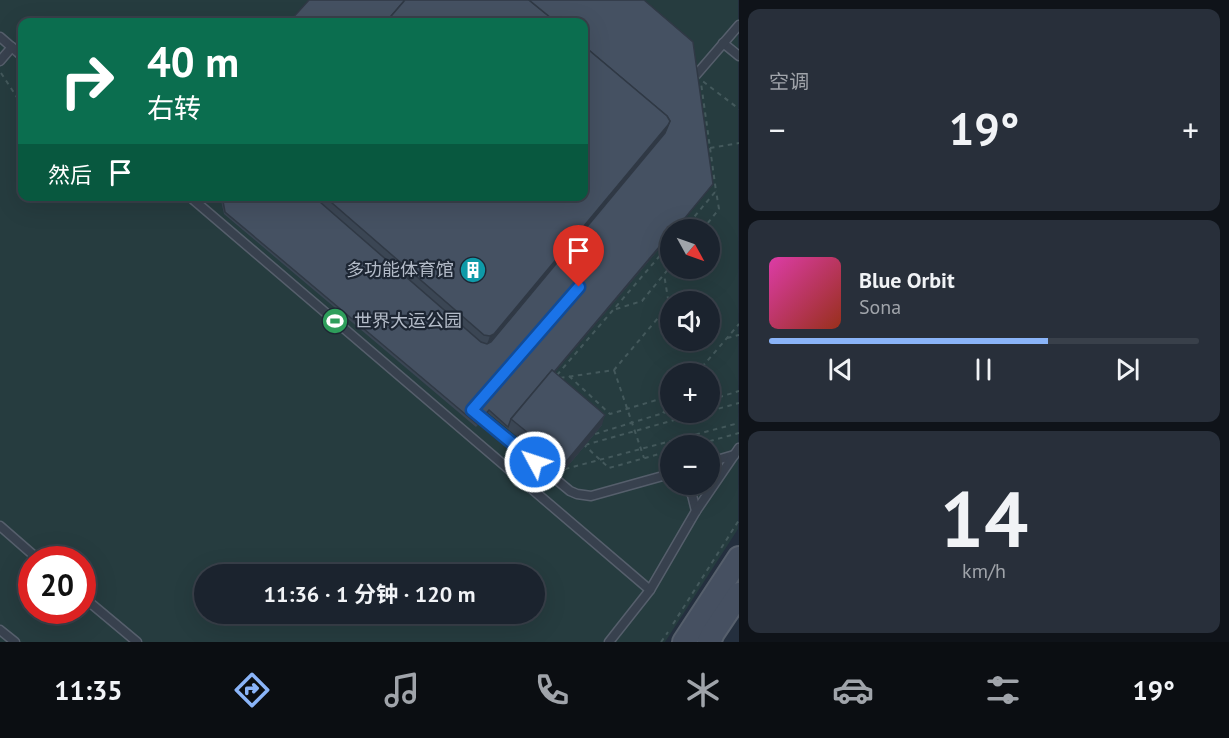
<!DOCTYPE html>
<html lang="zh">
<meta charset="utf-8">
<style>
:root{--surface:#1b232e;--page:#282f3a;--text:#f1f3f6;--muted:#a0a4aa;--line:#39404a;--accent:#8ab4f8}
body{margin:0;font-family:"PT Sans","Noto Sans SC",sans-serif;background:var(--page);color:var(--text);height:100vh;display:flex;flex-direction:column;font-size:22px;white-space:nowrap}
*{box-sizing:border-box;margin:0}
p{font-size:20px;color:var(--muted)}
.icon{flex:none;width:33px;height:33px;fill:none;stroke:currentColor;stroke-width:2;stroke-linecap:round;stroke-linejoin:round}
.map{position:relative;flex:1;overflow:hidden}
.panel{display:flex;flex-direction:column;gap:9px;padding:9px;background:#0f1319;width:490px}
.panel>*{flex:none}
.banner{position:absolute;left:18px;top:18px;width:570px;height:183px;border-radius:12px;box-shadow:0 6px 24px #0002,0 0 0 2px var(--line);background:#0b6e4f;color:#fff;overflow:hidden}
.needle{width:39px;rotate:130deg}
.controls{position:absolute;left:660px;top:219px;display:grid;gap:12px}
.controls a{display:grid;place-items:center;width:60px;height:60px;border-radius:50%;background:var(--surface);box-shadow:0 6px 24px #0002,0 0 0 2px var(--line);font-size:30px}
.speed{position:absolute;left:18px;top:546px;display:flex;gap:12px;font-size:30px;font-weight:700;text-align:center}
.speed>*{display:grid;place-content:center;width:78px;height:78px;border-radius:50%;background:var(--surface);box-shadow:0 6px 24px #0002,0 0 0 2px var(--line);line-height:1}
.speed .limit{border:9px solid #d22;background:#fff;color:#111}
.pin{position:absolute;display:grid;place-items:center;width:51px;height:51px;color:#fff;margin:-62px -26px;border-radius:50% 50% 50% 0;rotate:-45deg;box-shadow:0 0 6px #0007}
.pin .icon{rotate:45deg}
.me{position:absolute;width:66px;margin:-33px;rotate:310deg;stroke-linejoin:round;filter:drop-shadow(0 0 4px #0008)}
.turn{display:flex;align-items:center;gap:21px;height:126px;padding:0 30px;font-size:27px}
.turn .icon{width:78px;height:78px;stroke-width:2.5}
.turn b{display:block;font-size:42px;line-height:51px}
.then{display:flex;align-items:center;height:57px;padding:0 30px;background:#0003;gap:12px;font-size:22px}
.big{font-size:45px;font-weight:700;line-height:1.1}
.panel .card{flex:1;display:flex;flex-direction:column;justify-content:center;gap:9px;min-width:0;padding:0 21px;border-radius:12px;background:var(--page)}
.panel .dial{align-items:center;gap:0}
.dial b{font-size:78px;line-height:1}
.song{display:flex;align-items:center;gap:18px}
.cover{width:72px;height:72px;border-radius:9px;background:linear-gradient(135deg,hsl(320 70% 55%),hsl(10 70% 35%))}
.played{height:6px;border-radius:3px;background:linear-gradient(90deg,var(--accent) 65%,var(--line) 65%)}
.keys{display:flex;justify-content:space-around;direction:ltr}
.heat{display:flex;justify-content:space-between;align-items:center;font-size:33px;direction:ltr}
.trip{position:absolute;left:194px;top:564px;width:351px;height:60px;border-radius:30px;background:var(--surface);box-shadow:0 6px 24px #0002,0 0 0 2px var(--line);font-weight:700;line-height:60px;text-align:center}
.dock{display:flex;height:96px;justify-content:space-around;align-items:center;background:#0b0e12;color:var(--muted)}
.dock .icon{width:42px;height:42px}
.dock .active{color:var(--accent)}
.dock b{font-size:27px;color:var(--text)}
main{display:flex;flex:1;min-height:0}
.map>svg:first-child{display:block}
.green{fill:#263c3f;fill-rule:evenodd}
.lines{fill:none;stroke-linecap:round;stroke-linejoin:round}
.lane-casing{stroke:#565f6c;stroke-width:11}
.secondary-casing{stroke:#565f6c;stroke-width:26}
.path{stroke:#44595c;stroke-width:2;stroke-dasharray:4.5 4.5;stroke-linecap:butt}
.lane{stroke:#38414e;stroke-width:8}
.secondary{stroke:#465061;stroke-width:22}
.path-bridge{stroke:#44595c;stroke-width:2;stroke-dasharray:4.5 4.5;stroke-linecap:butt}
.wall{fill:#3b4654}
.shaded-wall{fill:#303945}
.building{fill:#455162;stroke:#303945;stroke-width:1.5}
.route-casing{stroke:#114b97;stroke-width:15}
.route{stroke:#1a73e8;stroke-width:10}
.labels{text-anchor:middle;stroke-width:4.5;stroke-linejoin:round;paint-order:stroke}
.poi-label{font-size:18px;fill:#b4bcc9;stroke:#1d2633;text-anchor:end}
</style>
<main>
<div class="map">
<svg width="739" height="642" viewBox="0 0 739 642">
<rect width="100%" height="100%" fill="#242f3e"/>
<!-- green -->
<path class="green" d="M0,0H738V529L665,642H0ZM22,22H584V196H22ZM670,230H710V268H670ZM670,302H710V340H670ZM670,374H710V412H670ZM670,446H710V484H670ZM32,560H82V610H32ZM204,574H534V614H204Z"/>
<g class="lines">
<!-- lane casing -->
<g class="lane-casing">
<g id="lane">
<path d="M0,37L22,56"/>
<path d="M723,43L739,56"/>
<path d="M0,61L12,47"/>
<path d="M696,75L739,25"/>
<path d="M189,196L650,590"/>
<path d="M475,412L570,491L577,494L591,496L670,474"/>
<path d="M710,462L734,455"/>
<path d="M686,484L692,495L696,511"/>
<path d="M0,526L39,560"/>
<path d="M82,596L137,642"/>
<path d="M0,630L15,642"/>
<path d="M609,642L650,590L696,511L739,448"/>
</g>
</g>
<!-- secondary casing -->
<g class="secondary-casing">
<g id="secondary">
<path d="M684,642L739,558"/>
<path d="M709,642L713,633L739,594"/>
</g>
</g>
<!-- path -->
<g class="path">
<path d="M1,73L22,105"/>
<path d="M710,148L739,143"/>
<path d="M212,196L221,200"/>
<path d="M683,230L716,191L701,83"/>
<path d="M702,230L719,209L716,191"/>
<path d="M616,309L642,301L670,267"/>
<path d="M727,338L739,335"/>
<path d="M614,370L644,458"/>
<path d="M696,374L739,324"/>
<path d="M557,375L670,244"/>
<path d="M569,376L610,414L670,396"/>
<path d="M560,378L614,370L669,305L664,274"/>
<path d="M710,400L739,391"/>
<path d="M710,411L739,403"/>
<path d="M663,413L670,403"/>
<path d="M595,434L670,411"/>
<path d="M583,444L609,468L670,451"/>
<path d="M585,445L703,412"/>
<path d="M692,446L739,433"/>
<path d="M565,469L739,423"/>
<path d="M673,624L739,520"/>
<path d="M661,642L668,632"/>
</g>
<!-- lane -->
<use href="#lane" class="lane"/>
<!-- secondary -->
<use href="#secondary" class="secondary"/>
<!-- path-bridge -->
<path class="path-bridge" d="M696,76L739,109"/>
</g>
<!-- wall -->
<path class="wall" d="M713,184L712,186L670,230V236L555,372L602,425L562,473L488,413L476,427L224,214L220,196H584Z"/>
<!-- shaded-wall -->
<g class="shaded-wall">
<path d="M668,125L664,135L486,347L490,336Z"/>
<path d="M713,184L712,186L676,230H675Z"/>
<path d="M670,234V236L514,421H513Z"/>
<path d="M605,415L602,425L562,473L565,463Z"/>
</g>
<!-- building -->
<g class="building">
<path d="M309,0H405L386,22H289Z"/>
<path d="M405,0H529L556,22H386Z"/>
<path d="M529,0H644L693,42L713,184L675,230H670V234L554,372L552,370L511,419L508,427L489,410L477,424L225,212L222,196H313L481,342L487,344L491,342L665,133L670,121L667,116L584,46V22H556Z"/>
<path d="M584,46L667,116L670,121L668,125L494,334L490,336L484,335L324,196H584Z"/>
<path d="M552,370L605,415L565,463L511,419Z"/>
</g>
<g class="lines">
<!-- route casing -->
<g class="route-casing">
<path id="route" d="M535,462L472,410L579,287"/>
</g>
<!-- route -->
<use href="#route" class="route"/>
</g>
<!-- icons -->
<defs>
<g id="building-disc" transform="scale(1.35)"><circle r="9.5" fill="#0f9aa8" stroke="#1d2633"/><path d="M-4-6H4V6H1V3H-1V6H-4ZM-2.5-4.3h1.7v1.8h-1.7ZM.8-4.3h1.7v1.8H.8ZM-2.5-1h1.7V.8h-1.7ZM.8-1h1.7V.8H.8Z" fill="#fff"/></g>
<g id="stadium-disc" transform="scale(1.35)"><circle r="9.5" fill="#2e9e5b" stroke="#1d2633"/><path d="M0-5a6.5 5 0 1 0 0 10a6.5 5 0 1 0 0-10ZM-3.5-1.8h7v3.6h-7Z" fill="#fff"/></g>
</defs>
<g fill-rule="evenodd">
<use href="#building-disc" x="473" y="270"/>
<use href="#stadium-disc" x="335" y="321"/>
</g>
<g class="labels">
<!-- poi labels -->
<g class="poi-label">
<text x="454" y="276">多功能体育馆</text>
<text x="354" y="327" text-anchor="start">世界大运公园</text>
</g>
</g>
</svg>
<div class="controls">
<a><svg class="needle" viewBox="-14 -14 28 28"><path d="M0-13l5 13h-10z" fill="#e53935"/><path d="M0 13l5-13h-10z" fill="#a0a4aa"/></svg></a>
<a><svg class="icon" aria-label="sound" viewBox="0 0 24 24"><path d="M4 9h4l5-4v14l-5-4H4zM17 9q2 3 0 6"/></svg></a>
<a>+</a>
<a>−</a>
</div>
<div class="speed"><div class="limit">20</div></div>
<div class="pin" style="left:579px;top:287px;background:#d93025"><svg class="icon" aria-label="arrive" viewBox="0 0 24 24"><path d="M6 21V4h12l-3 4 3 4H6"/></svg></div>
<svg class="me" style="left:535px;top:462px" viewBox="-20 -20 40 40"><circle r="17" fill="#1a73e8" stroke="#fff" stroke-width="3"/><path d="M0-11L8 9 0 5-8 9z" fill="#fff"/></svg>
<div class="trip">11:36 · 1 分钟 · 120 m</div>
<div class="banner">
<div class="turn"><svg class="icon" aria-label="right" viewBox="0 0 24 24"><path d="M7 20v-9h11M14 6l5 5-5 5"/></svg><div><b>40 m</b>右转</div></div>
<div class="then">然后<svg class="icon" aria-label="arrive" viewBox="0 0 24 24"><path d="M6 21V4h12l-3 4 3 4H6"/></svg></div>
</div>
</div>
<section class="panel">
<div class="card"><p>空调</p>
<div class="heat"><a>−</a><b class="big">19°</b><a>+</a></div>
</div>
<div class="card">
<div class="song"><i class="cover"></i><div><b>Blue Orbit</b><p>Sona</p></div></div>
<div class="played"></div>
<div class="keys"><svg class="icon" aria-label="previous" viewBox="0 0 24 24"><path d="M18 5L8 12l10 7zM5 5v14"/></svg><svg class="icon" aria-label="pause" viewBox="0 0 24 24"><path d="M8 5v14M16 5v14"/></svg><svg class="icon" aria-label="next" viewBox="0 0 24 24"><path d="M6 5l10 7-10 7zM19 5v14"/></svg></div>
</div>
<div class="card dial"><b>14</b><p>km/h</p></div>
</section>
</main>
<nav class="dock">
<b>11:35</b>
<svg class="icon active" aria-label="directions" viewBox="0 0 24 24"><path d="M12 3l9 9-9 9-9-9zM9 14v-3h6M13 9l2 2-2 2"/></svg>
<svg class="icon" aria-label="music" viewBox="0 0 24 24"><path d="M9 18V5l10-2v13"/><circle cx="6" cy="18" r="3"/><circle cx="16" cy="16" r="3"/></svg>
<svg class="icon" aria-label="phone" viewBox="0 0 24 24"><path d="M5 4h4l2 5-3 2q2 4 5 5l2-3 5 2v4C11 20 4 13 5 4z"/></svg>
<svg class="icon" aria-label="climate" viewBox="0 0 24 24"><path d="M12 3v18M4 7l16 10M4 17L20 7"/></svg>
<svg class="icon" aria-label="car" viewBox="0 0 24 24"><path d="M5 17H2v-5l4-1 3-4h7l3 4 3 1v5h-3M9 17h6M6 11h13"/><circle cx="7" cy="17" r="2"/><circle cx="17" cy="17" r="2"/></svg>
<svg class="icon" aria-label="filters" viewBox="0 0 24 24"><path d="M4 7h16M4 17h16"/><circle cx="9" cy="7" r="2"/><circle cx="15" cy="17" r="2"/></svg>
<b>19°</b>
</nav>
